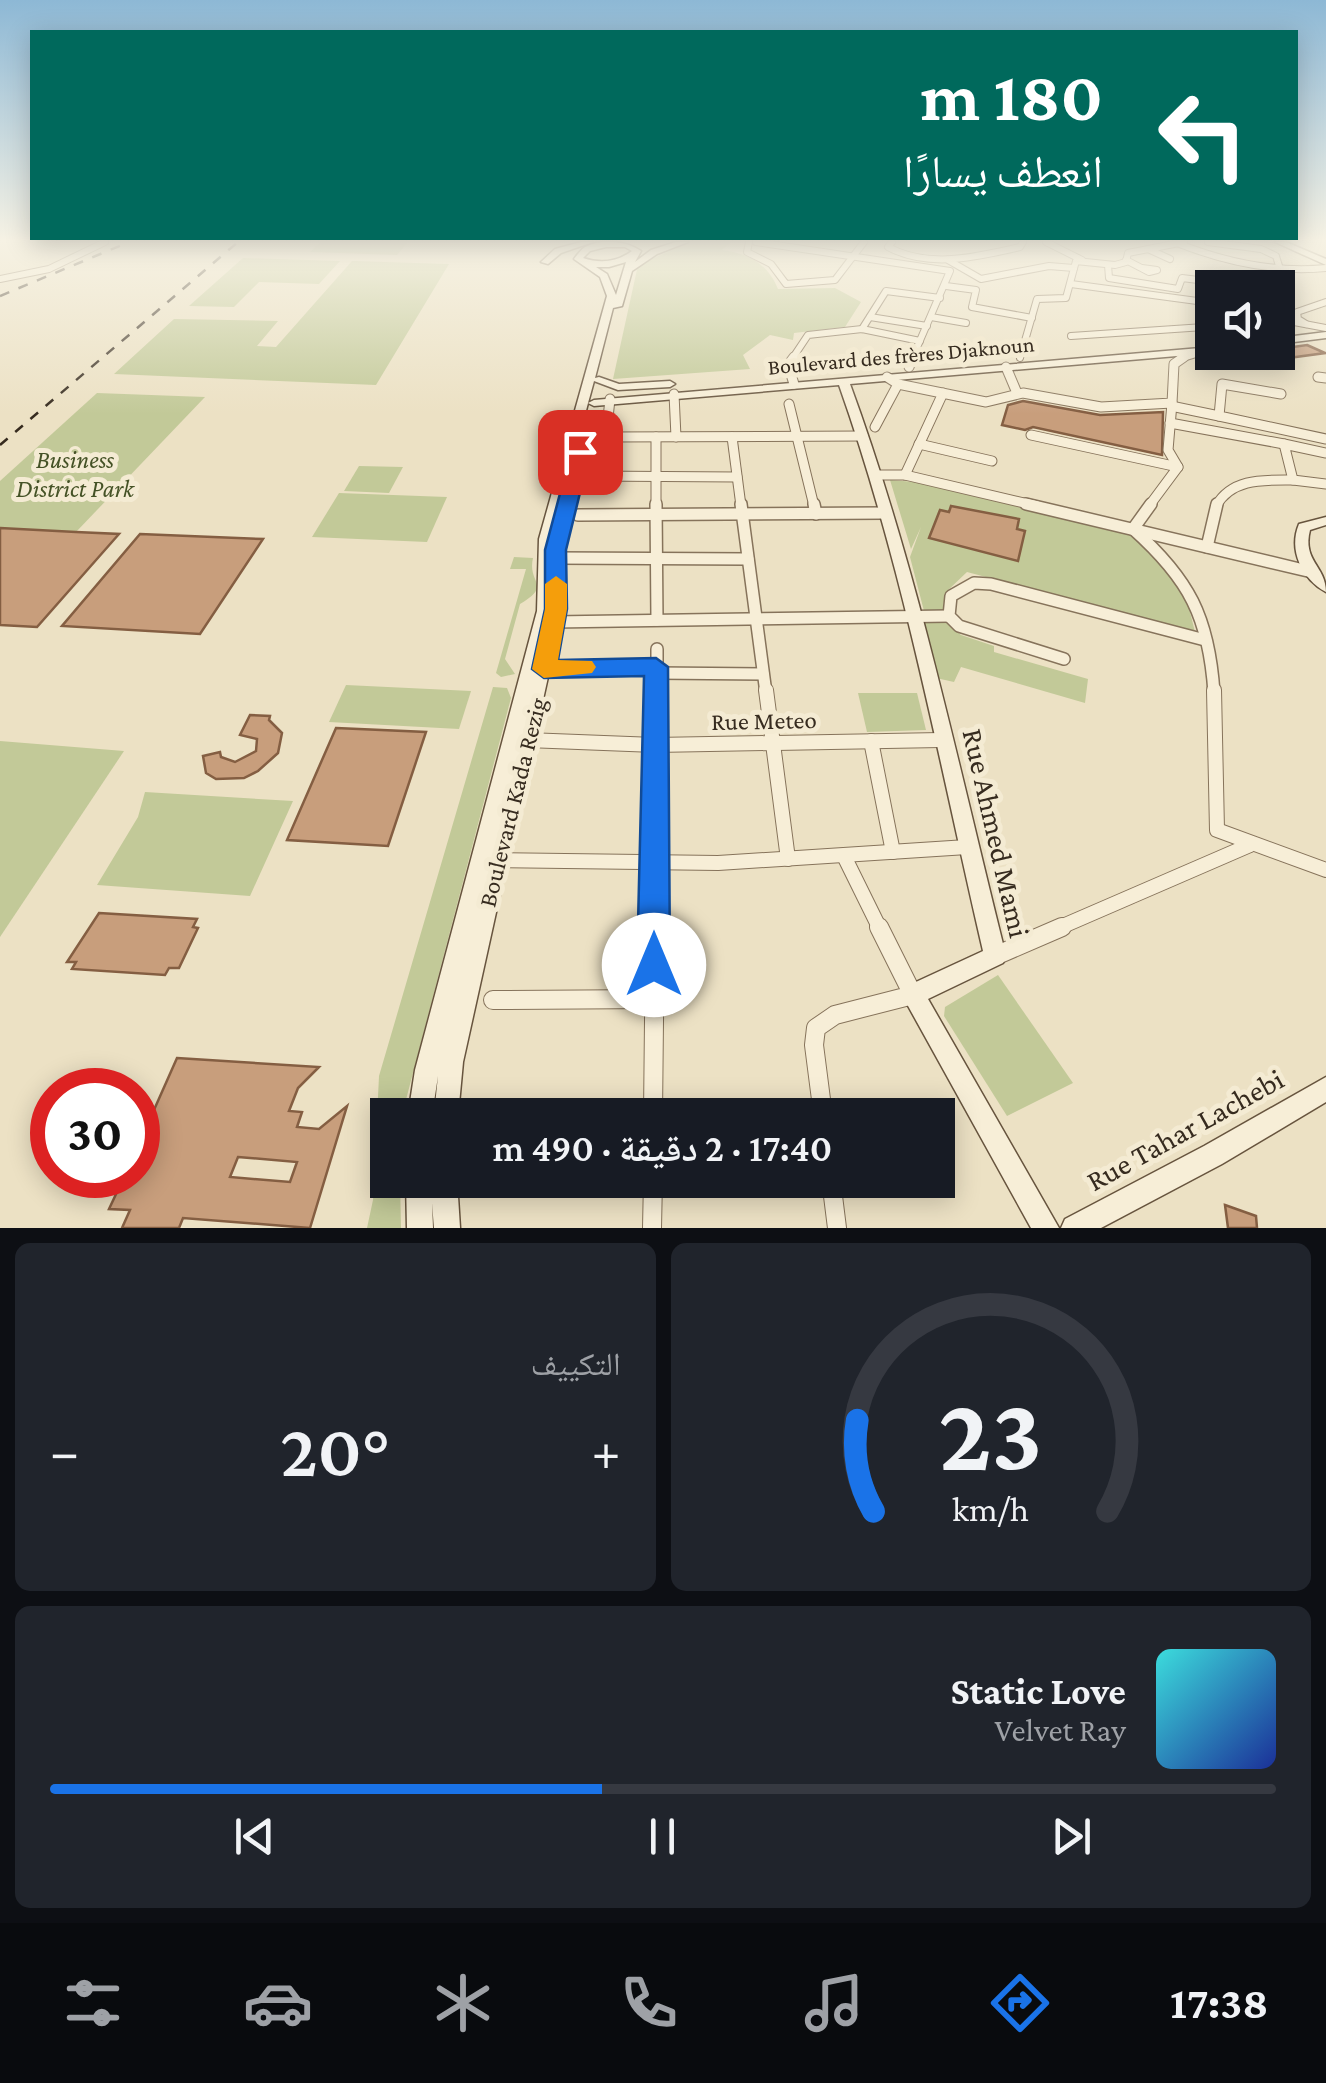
<!DOCTYPE html>
<html lang="ar">
<meta charset="utf-8">
<style>
:root{--surface:#171b24;--page:#20242c;--text:#f1f3f6;--muted:#9ea1a6;--line:#363941;--accent:#1a73e8}
body{margin:0;font-family:"Crimson Pro","Noto Naskh Arabic",serif;background:var(--page);color:var(--text);direction:rtl;height:100vh;display:flex;flex-direction:column;font-size:38px;white-space:nowrap}
*{box-sizing:border-box;margin:0}
p{font-size:32px;color:var(--muted)}
.icon{flex:none;width:55px;height:55px;fill:none;stroke:currentColor;stroke-width:2;stroke-linecap:round;stroke-linejoin:round}
.map{position:relative;height:1228px;overflow:hidden;direction:ltr}
.sheet{display:flex;flex-direction:column;gap:15px;padding:15px;background:#0d0f14;flex:1}
.sheet>*{flex:none}
.banner{position:absolute;left:30px;top:30px;width:1268px;height:210px;border-radius:0px;box-shadow:0 5px 25px #0003;direction:rtl;background:#00695c;color:#fff;overflow:hidden}
.fabs{position:absolute;left:1195px;top:270px;display:grid;gap:20px}
.fabs a{display:grid;place-items:center;width:100px;height:100px;border-radius:0px;background:var(--surface);box-shadow:0 5px 25px #0003;font-size:50px}
.speed{position:absolute;left:30px;top:1068px;display:flex;gap:20px;font-size:50px;font-weight:700;text-align:center}
.speed>*{display:grid;place-content:center;width:130px;height:130px;border-radius:50%;background:var(--surface);box-shadow:0 5px 25px #0003;line-height:1}
.speed .limit{border:15px solid #d22;background:#fff;color:#111}
.pin{position:absolute;display:grid;place-items:center;width:85px;height:85px;color:#fff;margin:-42px;border-radius:20px;box-shadow:0 5px 15px #0006}
.me{position:absolute;width:110px;margin:-55px;rotate:0deg;stroke-linejoin:round;filter:drop-shadow(0 0 8px #0008)}
.turn{display:flex;align-items:center;gap:35px;height:210px;padding:0 30px;font-size:45px}
.turn .icon{width:130px;height:130px;stroke-width:2.5}
.turn b{display:block;font-size:70px;line-height:85px}
.big{font-size:75px;font-weight:600;line-height:1.1}
.sheet .widget{flex:1;display:flex;flex-direction:column;justify-content:center;gap:15px;min-width:0;padding:0 35px;border-radius:15px;background:var(--page)}
.sheet .dial{align-items:center;gap:0}
.dial svg{height:260px;overflow:visible;fill:none;stroke:var(--line);stroke-width:7;stroke-linecap:round;text-anchor:middle}
.dial text{fill:var(--text);stroke:none}
.song{display:flex;align-items:center;gap:30px}
.cover{width:120px;height:120px;border-radius:15px;background:linear-gradient(135deg,hsl(180 70% 55%),hsl(230 70% 35%))}
.played{height:10px;border-radius:5px;background:linear-gradient(90deg,var(--accent) 45%,var(--line) 45%)}
.keys{display:flex;justify-content:space-around;direction:ltr}
.heat{display:flex;justify-content:space-between;align-items:center;font-size:55px;direction:ltr}
.sheet .tiles{flex:1;display:grid;gap:15px;grid-template-columns:1fr 1fr}
.widget:last-child{grid-column:span 2}
.trip{position:absolute;left:370px;top:1098px;width:585px;height:100px;border-radius:0px;background:var(--surface);box-shadow:0 5px 25px #0003;font-weight:600;line-height:100px;text-align:center;direction:rtl}
.tabs{display:flex;height:160px;justify-content:space-around;align-items:center;background:#090b0e;color:var(--muted)}
.tabs .icon{width:70px;height:70px}
.tabs .on{color:var(--accent)}
.tabs b{font-size:45px;color:var(--text)}
.map>svg:first-child{display:block}
.green{fill:#c2c998}
.building{fill:#c89e7c;stroke:#845e42;stroke-width:2.5;fill-rule:evenodd}
.lines{fill:none;stroke-linecap:round;stroke-linejoin:round}
.street-far4-casing{stroke:#86735b;stroke-width:8}
.street-far3-casing{stroke:#86735b;stroke-width:11}
.street-far2-casing{stroke:#86735b;stroke-width:14}
.street-far1-casing{stroke:#86735b;stroke-width:16}
.street-casing{stroke:#86735b;stroke-width:20}
.secondary-casing{stroke:#67543e;stroke-width:3}
.street-far4{stroke:#f7eed7;stroke-width:6}
.street-far3{stroke:#f7eed7;stroke-width:9}
.street-far2{stroke:#f7eed7;stroke-width:11}
.street-far1{stroke:#f7eed7;stroke-width:14}
.street{stroke:#f7eed7;stroke-width:18}
.secondary{fill:#f7eed7;fill-rule:evenodd}
.rail{stroke:#362b1f;stroke-width:2.5;stroke-dasharray:10 10;stroke-linecap:butt}
.route{fill:#1a73e8;stroke:#114b97;stroke-width:2.5}
.slow{fill:#f59e0b}
.labels{text-anchor:middle;stroke-width:10;stroke-linejoin:round;paint-order:stroke}
.far-street-label{font-size:22px;fill:#362b1f;stroke:#f4ebd3}
.park-label{font-size:25px;font-style:italic;fill:#455226;stroke:#f4ebd3}
.street-label{font-size:25px;fill:#362b1f;stroke:#f4ebd3}
.near-street-label{font-size:30px;fill:#362b1f;stroke:#f4ebd3}
</style>
<div class="map">
<svg width="1326" height="1228" viewBox="0 0 1326 1228">
<rect width="100%" height="100%" fill="#ece1c4"/>
<!-- green -->
<g class="green">
<path d="M320,242H408L397,255L310,252Z"/>
<path d="M690,242H731L722,250C748,253 768,264 778,289L835,288L861,302L845,327L794,333L793,340L770,335L743,355L750,369L613,379L638,265Z"/>
<path d="M243,258L340,261L319,284L259,282L234,307L189,306Z"/>
<path d="M352,261L449,264L376,385L114,374L174,319L278,321L257,346L276,347Z"/>
<path d="M97,393L205,397L76,532L0,528V481Z"/>
<path d="M359,466L403,467L389,493L344,491Z"/>
<path d="M890,480L915,482L1132,534L1171,571L1187,600L1195,632L967,572L945,593L943,610L924,611L910,557L921,527L911,549Z"/>
<path d="M339,493L447,497L427,542L312,537Z"/>
<path d="M514,557L533,558C527,584 553,584 520,604L505,659L515,674L501,677L496,673L526,569H510Z"/>
<path d="M922,620H945L961,635L994,646V652L1088,679L1085,703L961,667L954,682L936,678Z"/>
<path d="M346,685L471,691L459,729L329,722Z"/>
<path d="M493,687L507,688L511,698L402,1115H388V1180H400L401,1228H367L373,1200L379,1076Z"/>
<path d="M858,693H917L926,730L867,732Z"/>
<path d="M0,741L124,751L0,937Z"/>
<path d="M145,792L293,801L250,896L97,885L138,817Z"/>
<path d="M998,975L1073,1083L1007,1116L944,1016L945,1007Z"/>
</g>
<!-- building -->
<g class="building">
<path d="M1307,345L1325,353L1215,368L1203,360L1278,352V349Z"/>
<path d="M1023,401L1100,415L1163,412L1162,455L1033,427L1025,430L1002,425L1008,405Z"/>
<path d="M951,506L1019,519L1017,529L1025,531L1018,561L929,538L940,510L949,512Z"/>
<path d="M0,528L76,532L119,534L37,627L0,625Z"/>
<path d="M140,534L263,539L200,634L62,626Z"/>
<path d="M250,715L270,716L269,720L282,733L278,753L258,771L244,778L216,779L206,773L203,756L220,752L221,757L235,762L256,751L257,739L240,735Z"/>
<path d="M336,728L426,732L388,846L287,840Z"/>
<path d="M99,913L197,919L193,927L198,928L179,968H169L165,975L72,969L76,962H67Z"/>
<path d="M177,1058L319,1067L298,1088L289,1111L302,1112L297,1127L319,1129L347,1106L310,1228L183,1218L179,1228H122L130,1210L109,1209L125,1175H138V1146ZM238,1157L297,1162L290,1182L230,1177Z"/>
<path d="M1225,1205L1256,1216L1257,1228H1228Z"/>
</g>
<g class="lines">
<!-- street-far4 casing -->
<g class="street-far4-casing">
<g id="street-far4">
<path d="M749,242L747,252L771,264L786,284L835,280L864,242"/>
<path d="M756,242L950,271L912,359"/>
<path d="M892,242L888,247C929,269 977,257 1020,247L1023,242"/>
<path d="M1046,242L1082,260"/>
<path d="M1208,242L1261,249L1276,256L1279,266"/>
<path d="M1177,243C1225,262 1275,273 1326,268"/>
<path d="M1148,249L1170,259"/>
<path d="M948,260L981,279L1049,266L1074,268"/>
<path d="M1126,260L1149,272L1157,270L1142,268"/>
<path d="M1108,265L1109,278L1178,289L1182,278L1214,282"/>
<path d="M0,279L49,269L105,242"/>
<path d="M1071,284L1212,303"/>
<path d="M946,286L976,290L972,307L1032,318"/>
<path d="M870,317L927,326"/>
<path d="M931,317L966,323"/>
<path d="M1278,319L1326,328"/>
<path d="M1306,324L1298,319L1297,312L1326,302"/>
<path d="M862,329L886,291L940,298"/>
<path d="M1071,336L1204,327L1208,326L1206,308L1212,304"/>
<path d="M1020,358L1037,299L1066,298L1076,261L1115,265L1126,262L1128,253L1184,242"/>
<path d="M792,359L808,335L862,329L920,341"/>
<path d="M1180,359L1206,351"/>
</g>
</g>
<!-- street-far3 casing -->
<g class="street-far3-casing">
<g id="street-far3">
<path d="M794,357L788,365L794,384"/>
<path d="M909,367L913,357"/>
<path d="M1006,367L1017,393"/>
<path d="M887,377L898,384L986,402L1023,393L1101,407L1172,403L1174,364L1184,357"/>
<path d="M1318,377L1326,378"/>
<path d="M674,394L676,437"/>
<path d="M1281,394L1222,384L1219,416L1326,439"/>
<path d="M610,399L606,437L863,436"/>
<path d="M1172,403L1168,450L1178,467"/>
<path d="M789,404L814,506"/>
<path d="M1171,406L1219,416"/>
<path d="M1170,423L1284,444"/>
<path d="M875,427L898,384"/>
<path d="M1031,435L1178,467L1149,506"/>
<path d="M656,437V506"/>
<path d="M732,437L741,506"/>
<path d="M919,444L992,461"/>
<path d="M874,475H905L1037,506"/>
<path d="M905,475L943,393"/>
<path d="M589,476L737,477"/>
<path d="M1293,480L1326,484"/>
<path d="M1216,506C1232,478 1263,480 1293,480L1284,444L1326,453"/>
</g>
</g>
<!-- street-far2 casing -->
<g class="street-far2-casing">
<g id="street-far2">
<path d="M656,504L657,620"/>
<path d="M741,504L766,693"/>
<path d="M814,504L816,514"/>
<path d="M1026,504L1312,572"/>
<path d="M1151,504L1133,529C1189,579 1209,617 1214,693"/>
<path d="M578,515L886,513"/>
<path d="M1207,547L1217,504"/>
<path d="M556,558L748,559"/>
<path d="M554,622L949,616"/>
<path d="M1064,659L959,626L949,616L951,596L974,583L991,584L1205,640"/>
<path d="M544,669L656,667"/>
<path d="M656,673L763,674"/>
<path d="M657,693V649"/>
</g>
</g>
<!-- street-far1 casing -->
<g class="street-far1-casing">
<g id="street-far1">
<path d="M766,690L788,859"/>
<path d="M1214,690L1217,830L1326,870"/>
<path d="M527,740L655,745L941,740"/>
<path d="M871,741L893,852"/>
<path d="M844,856L880,929"/>
<path d="M498,860L718,863L967,847"/>
<path d="M655,929L657,690"/>
<path d="M1056,929L1250,845"/>
</g>
</g>
<!-- street casing -->
<g class="street-casing">
<g id="street">
<path d="M995,956L1062,927"/>
<path d="M493,1000L654,999"/>
<path d="M653,1115L655,927"/>
<path d="M823,1115L814,1045L816,1028L835,1015L913,995L879,927"/>
<path d="M831,1180L837,1228"/>
<path d="M652,1228L653,1180"/>
</g>
</g>
<!-- secondary casing -->
<g class="secondary-casing">
<g id="secondary">
<path d="M581,242H593L561,253L548,264L541,262L555,249Z"/>
<path d="M676,242H688L657,254L632,271L622,306L613,308L595,378L599,377L619,384L670,381L675,384L670,387L618,390L594,381L588,403L594,400L1212,347L1214,352L1212,353L850,384C918,569 958,765 1006,956L1003,963L928,999L1059,1228H1031L902,995L905,987L983,951C939,762 904,568 839,385L594,406L588,403L559,514H568L570,517L562,550L563,609L463,1062L458,1115H434L438,1076L432,1115H408L415,1070L537,611L539,539L607,296L600,277L574,259C576,256 582,249 585,247C602,238 627,241 641,251L635,262L651,250ZM606,247H625L632,251C617,262 601,264 583,258L590,251ZM626,262L616,295L607,274L596,267H609Z"/>
<path d="M1275,242H1286L1326,259V265Z"/>
<path d="M1326,332V338L1278,344V338Z"/>
<path d="M1326,517V525L1310,530C1302,561 1326,566 1326,592C1302,579 1288,550 1299,524Z"/>
<path d="M1326,1077V1102L1222,1164L1101,1228H1061L1065,1219L1204,1146Z"/>
<path d="M406,1180H457L460,1228H434L432,1203L433,1228H407Z"/>
</g>
</g>
<!-- street-far4 -->
<use href="#street-far4" class="street-far4"/>
<!-- street-far3 -->
<use href="#street-far3" class="street-far3"/>
<!-- street-far2 -->
<use href="#street-far2" class="street-far2"/>
<!-- street-far1 -->
<use href="#street-far1" class="street-far1"/>
<!-- street -->
<use href="#street" class="street"/>
<!-- secondary -->
<use href="#secondary" class="secondary"/>
<!-- rail -->
<g class="rail">
<path d="M0,296L129,242"/>
<path d="M0,445L238,242"/>
</g>
</g>
<!-- sky -->
<linearGradient id="sky" x2="0" y2="1"><stop stop-color="#8db8d5"/><stop offset="0.58" stop-color="#f6f2e4"/><stop offset="1" stop-color="#f6f2e4" stop-opacity="0"/></linearGradient>
<rect width="1326" height="414" fill="url(#sky)"/>
<!-- route -->
<path class="route" d="M580,447L590,452L566,550L567,609L558,660L656,658L668,667L670,965L665,976L654,981L642,976L637,965L644,676L544,678L532,669L545,609V550L571,452Z"/>
<!-- slow -->
<path class="slow" d="M556,576L567,584V609L558,660L592,661L596,667L592,673L544,678L532,669L545,609V584Z"/>
<g class="labels">
<!-- far-street labels -->
<g class="far-street-label">
<text transform="translate(901 355) rotate(-5)" y="8">Boulevard des frères Djaknoun</text>
</g>
<!-- park labels -->
<g class="park-label">
<text x="75" y="468">Business<tspan x="75" dy="29">District Park</tspan></text>
</g>
<!-- street labels -->
<g class="street-label">
<text transform="translate(764 720) rotate(-1)" y="9">Rue Meteo</text>
<text transform="translate(512 802) rotate(-76)" y="9">Boulevard Kada Rezig</text>
</g>
<!-- near-street labels -->
<g class="near-street-label">
<text transform="translate(996 833) rotate(77)" y="10">Rue Ahmed Mami</text>
<text transform="translate(1185 1130) rotate(-29)" y="10">Rue Tahar Lachebi</text>
</g>
</g>
</svg>
<div class="fabs">
<a><svg class="icon" aria-label="sound" viewBox="0 0 24 24"><path d="M4 9h4l5-4v14l-5-4H4zM17 9q2 3 0 6"/></svg></a>
</div>
<div class="speed"><div class="limit">30</div></div>
<div class="pin" style="left:580px;top:452px;background:#d93025"><svg class="icon" aria-label="arrive" viewBox="0 0 24 24"><path d="M6 21V4h12l-3 4 3 4H6"/></svg></div>
<svg class="me" style="left:654px;top:965px" viewBox="-20 -20 40 40"><circle r="19" fill="#fff"/><path d="M0-13L10 11 0 6-10 11z" fill="#1a73e8"/></svg>
<div class="trip">17:40 · 2 دقيقة · 490 m</div>
<div class="banner">
<div class="turn"><svg class="icon" aria-label="left" viewBox="0 0 24 24"><path d="M17 20v-9H6M10 6l-5 5 5 5"/></svg><div><b>180 m</b>انعطف يسارًا</div></div>
</div>
</div>
<section class="sheet">
<div class="tiles">
<div class="widget dial"><svg viewBox="0 0 100 80">
<path d="M14 69A42 42 0 1 1 86 69"/>
<path d="M14 69A42 42 0 0 1 9 41" stroke="#1a73e8"/>
<text x="50" y="56" font-size="32" font-weight="700">23</text>
<text x="50" y="72" font-size="11">km/h</text>
</svg></div>
<div class="widget"><p>التكييف</p>
<div class="heat"><a>−</a><b class="big">20°</b><a>+</a></div>
</div>
<div class="widget">
<div class="song"><i class="cover"></i><div><b>Static Love</b><p>Velvet Ray</p></div></div>
<div class="played"></div>
<div class="keys"><svg class="icon" aria-label="previous" viewBox="0 0 24 24"><path d="M18 5L8 12l10 7zM5 5v14"/></svg><svg class="icon" aria-label="pause" viewBox="0 0 24 24"><path d="M8 5v14M16 5v14"/></svg><svg class="icon" aria-label="next" viewBox="0 0 24 24"><path d="M6 5l10 7-10 7zM19 5v14"/></svg></div>
</div>
</div>
</section>
<nav class="tabs">
<b>17:38</b>
<svg class="icon on" aria-label="directions" viewBox="0 0 24 24"><path d="M12 3l9 9-9 9-9-9zM9 14v-3h6M13 9l2 2-2 2"/></svg>
<svg class="icon" aria-label="music" viewBox="0 0 24 24"><path d="M9 18V5l10-2v13"/><circle cx="6" cy="18" r="3"/><circle cx="16" cy="16" r="3"/></svg>
<svg class="icon" aria-label="phone" viewBox="0 0 24 24"><path d="M5 4h4l2 5-3 2q2 4 5 5l2-3 5 2v4C11 20 4 13 5 4z"/></svg>
<svg class="icon" aria-label="climate" viewBox="0 0 24 24"><path d="M12 3v18M4 7l16 10M4 17L20 7"/></svg>
<svg class="icon" aria-label="car" viewBox="0 0 24 24"><path d="M5 17H2v-5l4-1 3-4h7l3 4 3 1v5h-3M9 17h6M6 11h13"/><circle cx="7" cy="17" r="2"/><circle cx="17" cy="17" r="2"/></svg>
<svg class="icon" aria-label="filters" viewBox="0 0 24 24"><path d="M4 7h16M4 17h16"/><circle cx="9" cy="7" r="2"/><circle cx="15" cy="17" r="2"/></svg>
</nav>
